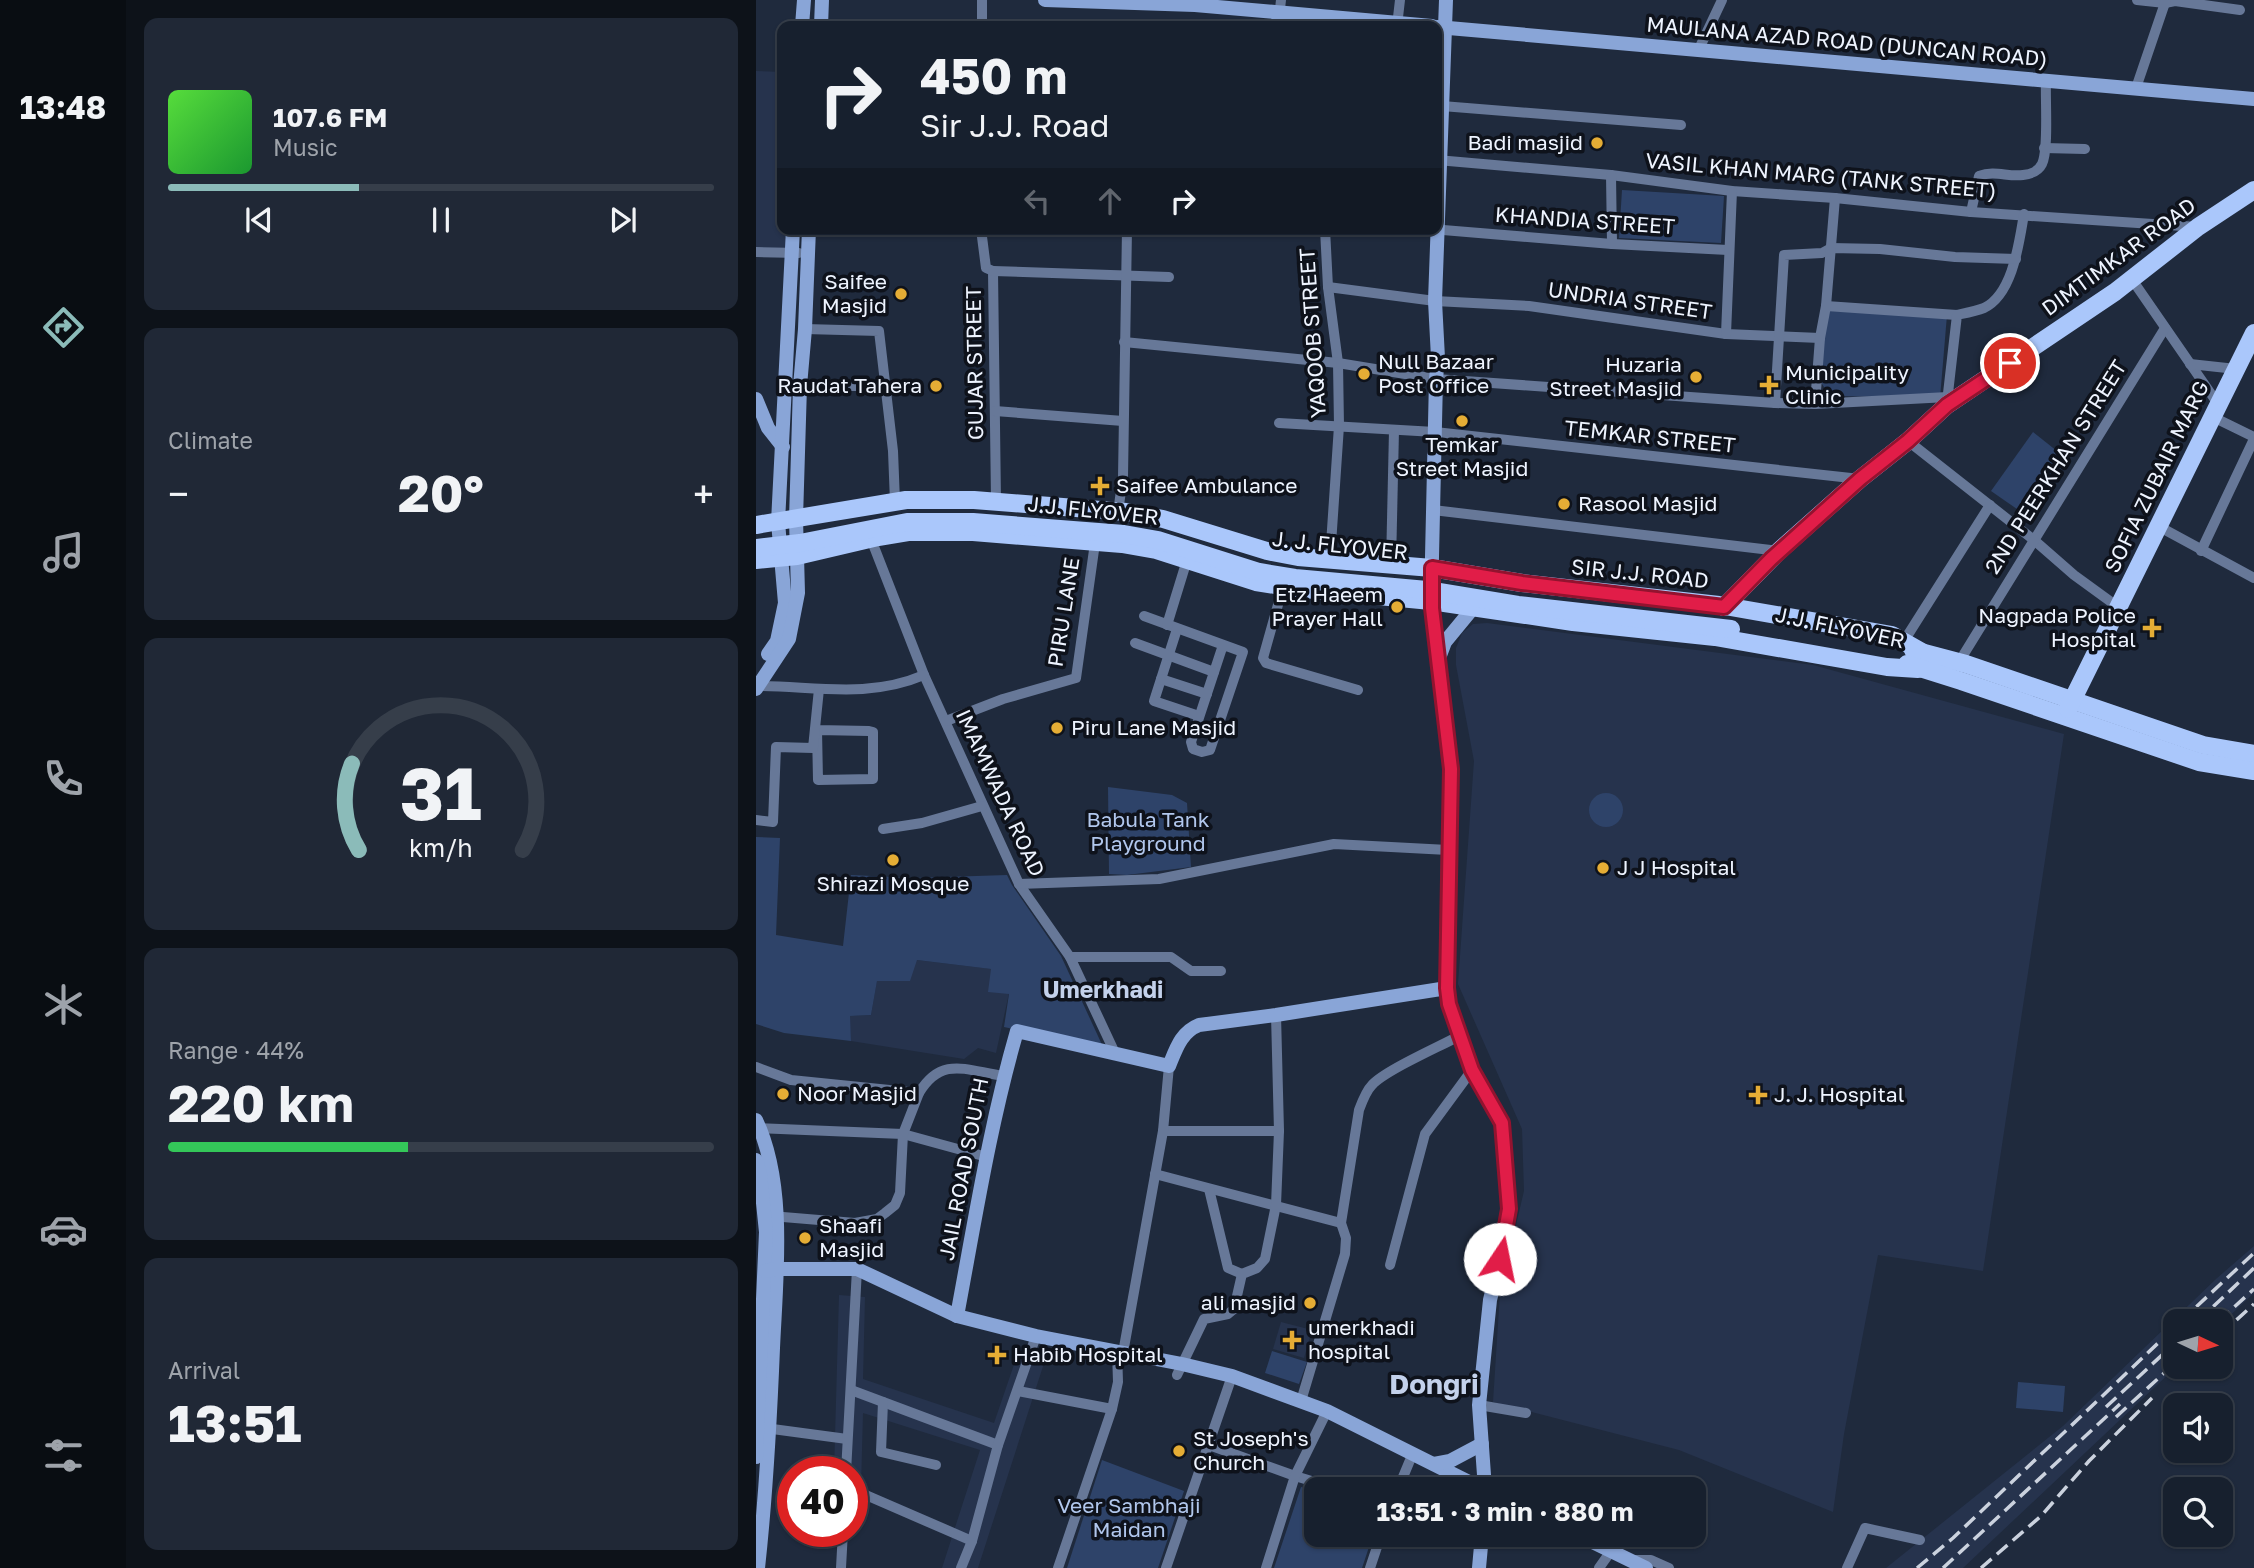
<!DOCTYPE html>
<meta charset="utf-8">
<style>
:root{--surface:#17202e;--page:#202836;--text:#f1f3f6;--muted:#9ea3aa;--line:#363e4a;--accent:#8bbbb9}
body{margin:0;font-family:"Golos Text",sans-serif;background:var(--page);color:var(--text);height:100vh;display:flex;flex-direction:column;font-size:26px;white-space:nowrap}
*{box-sizing:border-box;margin:0}
p{font-size:23px;color:var(--muted)}
.icon{flex:none;width:38px;height:38px;fill:none;stroke:currentColor;stroke-width:2;stroke-linecap:round;stroke-linejoin:round}
.map{position:relative;flex:1;overflow:hidden}
.panel{display:flex;flex-direction:column;gap:18px;padding:18px;background:#0d1219;width:630px}
.panel>*{flex:none}
.hud{position:absolute;left:21px;top:21px;width:665px;height:214px;border-radius:14px;box-shadow:0 2px 5px #0004,0 0 0 2px var(--line);background:#17202e;color:var(--text);overflow:hidden}
.needle{width:46px;rotate:94deg}
.buttons{position:absolute;left:1407px;top:1309px;display:grid;gap:14px}
.buttons a{display:grid;place-items:center;width:70px;height:70px;border-radius:14px;background:var(--surface);box-shadow:0 2px 5px #0004,0 0 0 2px var(--line);font-size:35px}
.speed{position:absolute;left:21px;top:1456px;display:flex;gap:14px;font-size:35px;font-weight:700;text-align:center}
.speed>*{display:grid;place-content:center;width:91px;height:91px;border-radius:50%;background:var(--surface);box-shadow:0 2px 5px #0004,0 0 0 2px var(--line);line-height:1}
.speed .limit{border:10px solid #d22;background:#fff;color:#111}
.pin{position:absolute;display:grid;place-items:center;width:60px;height:60px;color:#fff;margin:-30px;border:4px solid #fff;border-radius:50%;box-shadow:0 2px 7px #0007}
.me{position:absolute;width:77px;margin:-38px;rotate:11deg;stroke-linejoin:round;filter:drop-shadow(0 0 5px #0008)}
.turn{display:flex;align-items:center;gap:24px;height:147px;padding:0 28px;font-size:32px}
.turn .icon{width:91px;height:91px;stroke-width:2.5}
.turn b{display:block;font-size:49px;line-height:60px}
.lanes{display:flex;align-items:center;height:66px;padding:0 28px;background:#0003;justify-content:center;gap:35px;direction:ltr}
.lanes .off{opacity:.35}
.big{font-size:52px;font-weight:700;line-height:1.1}
.panel .card{flex:1;display:flex;flex-direction:column;justify-content:center;gap:10px;min-width:0;padding:0 24px;border-radius:14px;background:var(--page)}
.panel .dial{align-items:center;gap:0}
.dial svg{height:182px;overflow:visible;fill:none;stroke:var(--line);stroke-width:7;stroke-linecap:round;text-anchor:middle}
.dial text{fill:var(--text);stroke:none}
.song{display:flex;align-items:center;gap:21px}
.cover{width:84px;height:84px;border-radius:10px;background:linear-gradient(135deg,hsl(110 70% 55%),hsl(130 70% 35%))}
.played{height:7px;border-radius:4px;background:linear-gradient(90deg,var(--accent) 35%,var(--line) 35%)}
.keys{display:flex;justify-content:space-around;direction:ltr}
.heat{display:flex;justify-content:space-between;align-items:center;font-size:38px;direction:ltr}
.charge{height:10px;border-radius:5px;background:linear-gradient(90deg,#34c759 44%,var(--line) 0)}
.trip{position:absolute;left:548px;top:1477px;width:402px;height:70px;border-radius:14px;background:var(--surface);box-shadow:0 2px 5px #0004,0 0 0 2px var(--line);font-weight:700;line-height:70px;text-align:center}
main{display:flex;flex:1;min-height:0}
.dock{display:flex;flex-direction:column;width:126px;justify-content:space-around;align-items:center;background:#090d12;color:var(--muted)}
.dock .icon{width:49px;height:49px}
.dock .current{color:var(--accent)}
.dock b{font-size:32px;color:var(--text)}
.map>svg:first-child{display:block}
.built{fill:#26334d}
.green{fill:#2e4369}
.lines{fill:none;stroke-linecap:round;stroke-linejoin:round}
.street{stroke:#677898;stroke-width:10}
.secondary{stroke:#89a5d7;stroke-width:14}
.primary{stroke:#aac7fb;stroke-width:18}
.rail{stroke:#cbd2de;stroke-width:3.5;stroke-dasharray:14 7;stroke-linecap:butt}
.primary-bridge{stroke:#aac7fb;stroke-width:18}
.route-casing{stroke:#92132f;stroke-width:18}
.route{stroke:#e11d48;stroke-width:12}
.poi-dot{fill:#e5ad35;stroke:#0e121b;stroke-width:2.5}
.labels{text-anchor:middle;stroke-width:7;stroke-linejoin:round;paint-order:stroke}
.street-label{font-size:21px;fill:#eef4ff;stroke:#0e121b}
.poi-label{font-size:21px;fill:#eef4ff;stroke:#0e121b;text-anchor:start}
.park-label{font-size:21px;fill:#b1c7ed;stroke:#0e121b}
.neighbourhood-label{font-size:23px;font-weight:bold;fill:#c3d1eb;stroke:#0e121b}
.district-label{font-size:28px;font-weight:bold;fill:#c3d1eb;stroke:#0e121b}
</style>
<main>
<nav class="dock">
<b>13:48</b>
<svg class="icon current" aria-label="directions" viewBox="0 0 24 24"><path d="M12 3l9 9-9 9-9-9zM9 14v-3h6M13 9l2 2-2 2"/></svg>
<svg class="icon" aria-label="music" viewBox="0 0 24 24"><path d="M9 18V5l10-2v13"/><circle cx="6" cy="18" r="3"/><circle cx="16" cy="16" r="3"/></svg>
<svg class="icon" aria-label="phone" viewBox="0 0 24 24"><path d="M5 4h4l2 5-3 2q2 4 5 5l2-3 5 2v4C11 20 4 13 5 4z"/></svg>
<svg class="icon" aria-label="climate" viewBox="0 0 24 24"><path d="M12 3v18M4 7l16 10M4 17L20 7"/></svg>
<svg class="icon" aria-label="car" viewBox="0 0 24 24"><path d="M5 17H2v-5l4-1 3-4h7l3 4 3 1v5h-3M9 17h6M6 11h13"/><circle cx="7" cy="17" r="2"/><circle cx="17" cy="17" r="2"/></svg>
<svg class="icon" aria-label="filters" viewBox="0 0 24 24"><path d="M4 7h16M4 17h16"/><circle cx="9" cy="7" r="2"/><circle cx="15" cy="17" r="2"/></svg>
</nav>
<section class="panel">
<div class="card">
<div class="song"><i class="cover"></i><div><b>107.6 FM</b><p>Music</p></div></div>
<div class="played"></div>
<div class="keys"><svg class="icon" aria-label="previous" viewBox="0 0 24 24"><path d="M18 5L8 12l10 7zM5 5v14"/></svg><svg class="icon" aria-label="pause" viewBox="0 0 24 24"><path d="M8 5v14M16 5v14"/></svg><svg class="icon" aria-label="next" viewBox="0 0 24 24"><path d="M6 5l10 7-10 7zM19 5v14"/></svg></div>
</div>
<div class="card"><p>Climate</p>
<div class="heat"><a>−</a><b class="big">20°</b><a>+</a></div>
</div>
<div class="card dial"><svg viewBox="0 0 100 80">
<path d="M14 69A42 42 0 1 1 86 69"/>
<path d="M14 69A42 42 0 0 1 11 31" stroke="#8bbbb9"/>
<text x="50" y="56" font-size="32" font-weight="700">31</text>
<text x="50" y="72" font-size="11">km/h</text>
</svg></div>
<div class="card"><p>Range · 44%</p><b class="big">220 km</b><div class="charge"></div></div>
<div class="card"><p>Arrival</p><b class="big">13:51</b></div>
</section>
<div class="map">
<svg width="1498" height="1568" viewBox="0 0 1498 1568">
<rect width="100%" height="100%" fill="#1f2a3d"/>
<!-- built -->
<g class="built">
<path d="M0,71L26,72V229H38L37,250L0,249Z"/>
<path d="M731,623L1057,665L1308,734L1227,1271L1122,1255L1088,1434L1077,1512L923,1450L737,1402L744,1293L768,1191L766,1129L702,984L718,761L700,665V648L706,633L717,624Z"/>
<path d="M161,960L236,969L253,993L240,1053L222,1048L208,1059L95,1041L93,1016L115,1015L121,980Z"/>
<path d="M1498,1246V1293L1465,1324V1321H1419L1420,1367L1207,1568H1130L1307,1426L1460,1279Z"/>
<path d="M83,1295L109,1297L107,1379L238,1423L263,1350L290,1357L222,1568H186L224,1450L107,1413L105,1487L96,1486V1472H78Z"/>
<path d="M525,1322L556,1330L548,1358L517,1349Z"/>
</g>
<!-- green -->
<g class="green">
<path d="M866,190L968,196L965,243L863,238Z"/>
<path d="M1074,311L1191,315L1184,398L1079,396L1072,393L1064,381L1068,321Z"/>
<path d="M1277,432L1311,459L1271,516L1235,491Z"/>
<path d="M352,787L416,795L431,803L435,867L371,875L353,874Z"/>
<circle cx="850" cy="810" r="17"/>
<path d="M0,837L24,838L20,935L87,946L95,875L158,878L251,875L256,885L305,956L348,1049L248,1027L253,994L232,992L235,969L161,960L154,981H121L115,1015L94,1016L95,1041L28,1033L0,1024Z"/>
<path d="M516,1351L551,1362L543,1384L509,1373Z"/>
<path d="M1262,1382L1309,1386L1307,1412L1260,1408Z"/>
<path d="M346,1460L428,1491L402,1568H311Z"/>
<path d="M545,1487L560,1491V1535H617L606,1568H518Z"/>
</g>
<g class="lines">
<!-- street -->
<g class="street">
<path d="M226,0V26"/>
<path d="M1381,0L1409,3L1419,1L1484,10"/>
<path d="M522,26L525,0"/>
<path d="M641,26L644,0"/>
<path d="M942,51L966,0"/>
<path d="M1380,88L1410,0"/>
<path d="M686,106L925,125"/>
<path d="M1288,148L1329,149"/>
<path d="M681,160L855,175L976,191L1079,198L1215,212L1442,227"/>
<path d="M855,175L856,244"/>
<path d="M1215,212L1223,176C1239,170 1251,177 1267,175C1275,174 1282,172 1286,164C1293,150 1289,98 1290,80"/>
<path d="M225,229L230,268L237,271L240,502"/>
<path d="M569,229L572,287L582,363L583,426L574,559"/>
<path d="M675,229L856,244L972,250"/>
<path d="M0,252L43,253"/>
<path d="M237,271L413,277"/>
<path d="M1375,278L1462,404"/>
<path d="M572,287L679,301L773,306L970,334L1064,338"/>
<path d="M1070,306L1201,315"/>
<path d="M49,329L123,331L137,451L139,502"/>
<path d="M970,334L976,191"/>
<path d="M368,342L582,363L680,379L1019,403L1059,404L1192,397"/>
<path d="M1434,364L1480,369"/>
<path d="M44,386H128"/>
<path d="M1191,402L1201,315C1210,313 1220,311 1228,308C1257,294 1263,243 1268,214"/>
<path d="M1019,403L1028,255L1066,253L1075,248L1124,249L1199,257L1260,259"/>
<path d="M1059,404L1064,338L1070,306L1079,198"/>
<path d="M239,411L367,421"/>
<path d="M1457,417L1498,437"/>
<path d="M523,423L679,432L1104,479"/>
<path d="M1152,441L1278,540L1318,575L1362,607"/>
<path d="M677,510L1023,551"/>
<path d="M362,512L367,477L371,229"/>
<path d="M1402,526L1498,578"/>
<path d="M115,539L168,675L263,884L314,957L359,1053"/>
<path d="M1445,551L1498,439"/>
<path d="M635,565L638,430"/>
<path d="M527,587L507,658L510,663L602,690"/>
<path d="M388,616L487,652L454,750L446,752L437,749L435,742L467,645"/>
<path d="M411,625L431,560"/>
<path d="M421,629L398,701L443,716"/>
<path d="M1148,641L1234,505"/>
<path d="M379,643L458,672"/>
<path d="M1203,662L1409,328"/>
<path d="M405,679L451,694"/>
<path d="M0,686C58,686 112,699 168,675"/>
<path d="M190,721L247,699L320,678L339,543"/>
<path d="M59,730H61L113,731L117,732V779L62,780L61,730"/>
<path d="M0,820L17,822L20,747L57,748L63,689"/>
<path d="M127,829L166,823L226,806"/>
<path d="M263,884L403,879L578,844L692,850"/>
<path d="M314,957H415L435,971H465"/>
<path d="M0,1067L35,1080L163,1093C186,1055 211,1071 248,1076"/>
<path d="M0,1128L147,1134L231,1157"/>
<path d="M407,1131H523"/>
<path d="M399,1174L585,1223"/>
<path d="M453,1189L472,1268L486,1274"/>
<path d="M15,1216L99,1223L121,1219L129,1213L139,1205L144,1193L147,1134L163,1093"/>
<path d="M634,1265L669,1134L716,1070"/>
<path d="M367,1353L407,1131L413,1066"/>
<path d="M421,1375L448,1319L472,1314L478,1309L486,1274L501,1268L509,1259L520,1205L523,1131L520,1015"/>
<path d="M95,1390L242,1445"/>
<path d="M262,1391L356,1409"/>
<path d="M545,1401L589,1254L590,1238L585,1223L603,1110C606,1102 610,1091 616,1085C630,1070 683,1047 703,1036"/>
<path d="M127,1402L125,1452L180,1465"/>
<path d="M723,1405L770,1413"/>
<path d="M9,1428L91,1439"/>
<path d="M453,1445L539,1476L582,1489"/>
<path d="M90,1472L101,1269"/>
<path d="M96,1489L216,1541"/>
<path d="M642,1489L657,1453"/>
<path d="M879,1560H895L913,1568"/>
<path d="M85,1568L87,1531"/>
<path d="M205,1568L216,1541L242,1445L280,1336"/>
<path d="M302,1568L356,1409L362,1382L361,1351"/>
<path d="M410,1568L476,1376"/>
<path d="M510,1568L539,1476L571,1411"/>
<path d="M614,1568L625,1535"/>
<path d="M843,1568L855,1551"/>
<path d="M1091,1568L1109,1528L1164,1540"/>
</g>
<!-- secondary -->
<g class="secondary">
<path d="M289,0L439,5L676,26"/>
<path d="M690,0L679,301L682,358L680,379L675,601L695,770L692,850L691,988L693,1004L716,1070L746,1123L753,1209L749,1238L734,1300L723,1405L729,1489"/>
<path d="M46,26L48,0"/>
<path d="M65,26L66,0"/>
<path d="M681,27L1498,99"/>
<path d="M0,399L12,428L27,447"/>
<path d="M12,654L21,641L29,603L22,522L37,229"/>
<path d="M683,658L689,642L717,608"/>
<path d="M0,689L33,639L42,593L40,519L44,386L49,329L53,229"/>
<path d="M0,1120C31,1184 20,1279 17,1348C14,1422 10,1495 2,1568"/>
<path d="M0,1160L4,1174L10,1232L0,1457"/>
<path d="M9,1271L20,1269H101L201,1316L280,1336L426,1364L476,1376L571,1411L727,1489"/>
<path d="M201,1316C219,1220 234,1124 261,1031L413,1066C420,1049 425,1032 443,1025L520,1015L691,988"/>
<path d="M678,1464L694,1461L726,1444"/>
<path d="M822,1535L890,1568"/>
<path d="M723,1568L726,1535"/>
</g>
<!-- primary -->
<g class="primary">
<path d="M0,525L150,500H218L370,512L407,519L511,551L542,557L676,568L766,583L963,605L1136,635L1166,652"/>
<path d="M0,560L41,556L122,537L152,532H217L366,544L400,550L500,582L538,588L675,601L817,622L959,637L1131,667L1162,669"/>
<path d="M968,607L1023,551L1104,479L1152,441L1191,405L1359,292L1442,227L1498,190"/>
<path d="M1157,650L1210,664L1447,745L1498,754"/>
<path d="M1151,664L1205,681L1443,762L1498,771"/>
<path d="M1312,709L1498,333"/>
</g>
<!-- rail -->
<g class="rail">
<path d="M1425,1321L1498,1253"/>
<path d="M1442,1321L1498,1268"/>
<path d="M1463,1321L1498,1289"/>
<path d="M1465,1334L1498,1304"/>
<path d="M1350,1407L1419,1343"/>
<path d="M1360,1417L1419,1363"/>
<path d="M1161,1568L1197,1538L1419,1327"/>
<path d="M1187,1568L1364,1404"/>
<path d="M1225,1568L1285,1516L1333,1461L1396,1398"/>
</g>
<!-- primary-bridge -->
<path class="primary-bridge" d="M0,548L44,543L151,522H217L368,534L402,540L503,572L539,578L671,590L762,605L975,629"/>
</g>
<g class="lines">
<!-- route casing -->
<g class="route-casing">
<path id="route" d="M744,1259L753,1209L746,1123L716,1070L693,1004L691,988L695,769L676,608V568L766,583L968,607L1015,559L1104,479L1152,441L1191,405L1254,363"/>
</g>
<!-- route -->
<use href="#route" class="route"/>
</g>
<!-- markers -->
<g class="poi-dot">
<circle cx="841" cy="143" r="7"/>
<circle cx="145" cy="294" r="7"/>
<circle cx="608" cy="374" r="7"/>
<circle cx="940" cy="377" r="7"/>
<path d="M1009.5 374.5h7v7h7v7h-7v7h-7v-7h-7v-7h7z"/>
<circle cx="180" cy="386" r="7"/>
<circle cx="706" cy="421" r="7"/>
<path d="M340.5 475.5h7v7h7v7h-7v7h-7v-7h-7v-7h7z"/>
<circle cx="808" cy="504" r="7"/>
<circle cx="641" cy="607" r="7"/>
<path d="M1392.5 617.5h7v7h7v7h-7v7h-7v-7h-7v-7h7z"/>
<circle cx="301" cy="728" r="7"/>
<circle cx="137" cy="860" r="7"/>
<circle cx="847" cy="868" r="7"/>
<circle cx="27" cy="1094" r="7"/>
<path d="M998.5 1084.5h7v7h7v7h-7v7h-7v-7h-7v-7h7z"/>
<circle cx="49" cy="1238" r="7"/>
<circle cx="554" cy="1303" r="7"/>
<path d="M532.5 1329.5h7v7h7v7h-7v7h-7v-7h-7v-7h7z"/>
<path d="M237.5 1344.5h7v7h7v7h-7v7h-7v-7h-7v-7h7z"/>
<circle cx="423" cy="1451" r="7"/>
</g>
<g class="labels">
<!-- street labels -->
<g class="street-label">
<text transform="translate(1091 42) rotate(5)" y="7">MAULANA AZAD ROAD (DUNCAN ROAD)</text>
<text transform="translate(1065 176) rotate(5)" y="7">VASIL KHAN MARG (TANK STREET)</text>
<text transform="translate(829 221) rotate(4)" y="7">KHANDIA STREET</text>
<text transform="translate(1363 257) rotate(-36)" y="7">DIMTIMKAR ROAD</text>
<text transform="translate(874 301) rotate(8)" y="7">UNDRIA STREET</text>
<text transform="translate(557 333) rotate(-94)" y="7">YAQOOB STREET</text>
<text transform="translate(219 363) rotate(-91)" y="7">GUJAR STREET</text>
<text transform="translate(894 437) rotate(6)" y="7">TEMKAR STREET</text>
<text transform="translate(1300 467) rotate(-58)" y="7">2ND PEERKHAN STREET</text>
<text transform="translate(1401 477) rotate(-64)" y="7">SOFIA ZUBAIR MARG</text>
<text transform="translate(337 511) rotate(6)" y="7">J.J. FLYOVER</text>
<text transform="translate(584 546) rotate(6)" y="7">J. J. FLYOVER</text>
<text transform="translate(884 574) rotate(6)" y="7">SIR J.J. ROAD</text>
<text transform="translate(308 612) rotate(-81)" y="7">PIRU LANE</text>
<text transform="translate(1084 628) rotate(12)" y="7">J.J. FLYOVER</text>
<text transform="translate(244 793) rotate(65)" y="7">IMAMWADA ROAD</text>
<text transform="translate(208 1169) rotate(-79)" y="7">JAIL ROAD SOUTH</text>
</g>
<!-- poi labels -->
<g class="poi-label">
<text x="827" y="150" text-anchor="end">Badi masjid</text>
<text x="131" y="289" text-anchor="end">Saifee<tspan x="131" dy="24">Masjid</tspan></text>
<text x="622" y="369">Null Bazaar<tspan x="622" dy="24">Post Office</tspan></text>
<text x="926" y="372" text-anchor="end">Huzaria<tspan x="926" dy="24">Street Masjid</tspan></text>
<text x="1029" y="380">Municipality<tspan x="1029" dy="24">Clinic</tspan></text>
<text x="166" y="393" text-anchor="end">Raudat Tahera</text>
<text x="706" y="452" text-anchor="middle">Temkar<tspan x="706" dy="24">Street Masjid</tspan></text>
<text x="360" y="493">Saifee Ambulance</text>
<text x="822" y="511">Rasool Masjid</text>
<text x="627" y="602" text-anchor="end">Etz Haeem<tspan x="627" dy="24">Prayer Hall</tspan></text>
<text x="1380" y="623" text-anchor="end">Nagpada Police<tspan x="1380" dy="24">Hospital</tspan></text>
<text x="315" y="735">Piru Lane Masjid</text>
<text x="861" y="875">J J Hospital</text>
<text x="137" y="891" text-anchor="middle">Shirazi Mosque</text>
<text x="41" y="1101">Noor Masjid</text>
<text x="1018" y="1102">J. J. Hospital</text>
<text x="63" y="1233">Shaafi<tspan x="63" dy="24">Masjid</tspan></text>
<text x="540" y="1310" text-anchor="end">ali masjid</text>
<text x="552" y="1335">umerkhadi<tspan x="552" dy="24">hospital</tspan></text>
<text x="257" y="1362">Habib Hospital</text>
<text x="437" y="1446">St Joseph's<tspan x="437" dy="24">Church</tspan></text>
</g>
<!-- park labels -->
<g class="park-label">
<text x="392" y="827">Babula Tank<tspan x="392" dy="24">Playground</tspan></text>
<text x="373" y="1513">Veer Sambhaji<tspan x="373" dy="24">Maidan</tspan></text>
</g>
<!-- neighbourhood labels -->
<g class="neighbourhood-label">
<text x="347" y="998">Umerkhadi</text>
</g>
<!-- district labels -->
<g class="district-label">
<text x="678" y="1394">Dongri</text>
</g>
</g>
</svg>
<div class="buttons">
<a><svg class="needle" viewBox="-14 -14 28 28"><path d="M0-13l5 13h-10z" fill="#e53935"/><path d="M0 13l5-13h-10z" fill="#9ea3aa"/></svg></a>
<a><svg class="icon" aria-label="sound" viewBox="0 0 24 24"><path d="M4 9h4l5-4v14l-5-4H4zM17 9q2 3 0 6"/></svg></a>
<a><svg class="icon" aria-label="search" viewBox="0 0 24 24"><circle cx="10" cy="10" r="6"/><path d="M15 15l6 6"/></svg></a>
</div>
<div class="speed"><div class="limit">40</div></div>
<div class="pin" style="left:1254px;top:363px;background:#d93025"><svg class="icon" aria-label="arrive" viewBox="0 0 24 24"><path d="M6 21V4h12l-3 4 3 4H6"/></svg></div>
<svg class="me" style="left:744px;top:1259px" viewBox="-20 -20 40 40"><circle r="19" fill="#fff"/><path d="M0-13L10 11 0 6-10 11z" fill="#e11d48"/></svg>
<div class="trip">13:51 · 3 min · 880 m</div>
<div class="hud">
<div class="turn"><svg class="icon" aria-label="right" viewBox="0 0 24 24"><path d="M7 20v-9h11M14 6l5 5-5 5"/></svg><div><b>450 m</b>Sir J.J. Road</div></div>
<div class="lanes"><svg class="icon off" aria-label="left" viewBox="0 0 24 24"><path d="M17 20v-9H6M10 6l-5 5 5 5"/></svg><svg class="icon off" aria-label="ahead" viewBox="0 0 24 24"><path d="M12 20V5M6 11l6-6 6 6"/></svg><svg class="icon" aria-label="right" viewBox="0 0 24 24"><path d="M7 20v-9h11M14 6l5 5-5 5"/></svg></div>
</div>
</div>
</main>
